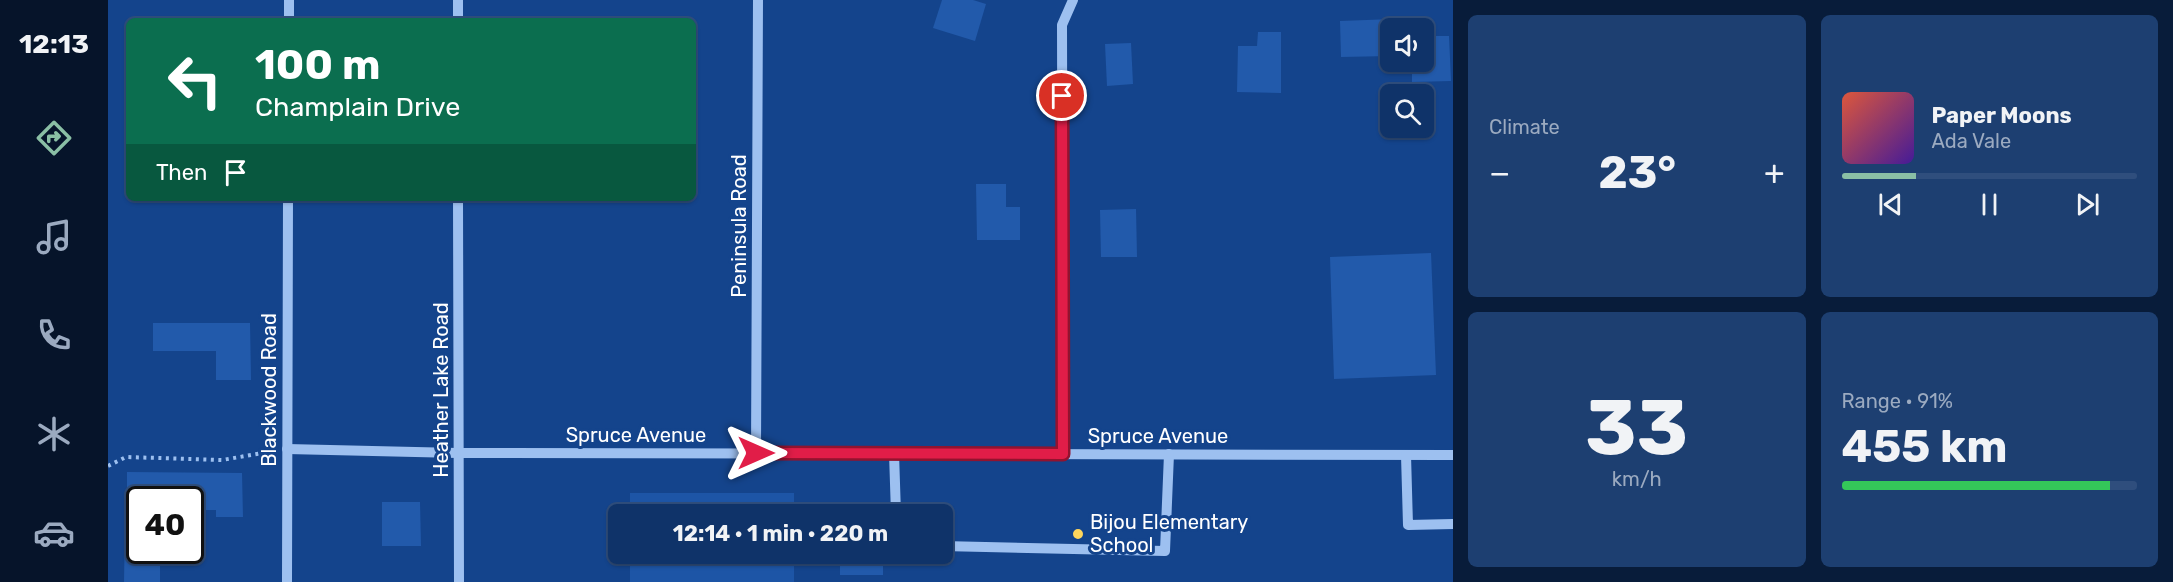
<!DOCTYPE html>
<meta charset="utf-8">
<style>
:root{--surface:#0f3369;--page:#1d3f71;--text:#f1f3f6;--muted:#9baac0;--line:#2f4e7d;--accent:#8abfa5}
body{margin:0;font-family:Rubik,sans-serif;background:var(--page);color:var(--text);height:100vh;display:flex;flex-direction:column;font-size:22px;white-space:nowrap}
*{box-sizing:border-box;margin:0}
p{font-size:20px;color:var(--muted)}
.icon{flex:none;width:33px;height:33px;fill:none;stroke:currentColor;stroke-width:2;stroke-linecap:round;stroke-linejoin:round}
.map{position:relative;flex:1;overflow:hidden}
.details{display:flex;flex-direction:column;gap:15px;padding:15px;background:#081c3a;width:720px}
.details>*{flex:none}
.guide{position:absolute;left:18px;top:18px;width:570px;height:183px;border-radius:9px;box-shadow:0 2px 4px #0004,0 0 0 2px var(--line);background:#0b6e4f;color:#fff;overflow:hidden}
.tools{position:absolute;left:1272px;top:18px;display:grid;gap:12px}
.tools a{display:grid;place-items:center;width:54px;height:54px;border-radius:9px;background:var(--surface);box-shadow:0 2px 4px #0004,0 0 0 2px var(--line);font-size:30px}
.speed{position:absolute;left:18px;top:486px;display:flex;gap:12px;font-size:30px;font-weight:700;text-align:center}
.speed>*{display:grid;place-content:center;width:78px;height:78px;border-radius:50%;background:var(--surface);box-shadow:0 2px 4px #0004,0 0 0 2px var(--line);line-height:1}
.speed .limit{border:3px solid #111;border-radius:9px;background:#fff;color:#111}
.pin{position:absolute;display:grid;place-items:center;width:51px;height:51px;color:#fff;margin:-26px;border:3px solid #fff;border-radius:50%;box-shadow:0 2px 6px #0007}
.me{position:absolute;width:66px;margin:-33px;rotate:90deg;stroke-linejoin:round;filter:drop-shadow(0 0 4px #0008)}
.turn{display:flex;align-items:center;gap:21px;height:126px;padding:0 30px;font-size:27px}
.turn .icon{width:78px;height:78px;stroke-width:2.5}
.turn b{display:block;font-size:42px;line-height:51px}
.then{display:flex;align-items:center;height:57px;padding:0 30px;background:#0003;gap:12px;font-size:22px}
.big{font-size:45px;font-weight:700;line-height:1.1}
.details .widget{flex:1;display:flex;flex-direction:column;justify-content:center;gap:9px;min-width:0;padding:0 21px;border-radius:9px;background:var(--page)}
.details .dial{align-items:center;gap:0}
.dial b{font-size:78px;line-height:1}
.song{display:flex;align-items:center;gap:18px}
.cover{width:72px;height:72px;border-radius:9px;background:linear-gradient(135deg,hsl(10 70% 55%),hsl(260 70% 35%))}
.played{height:6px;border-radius:3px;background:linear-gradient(90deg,var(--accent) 25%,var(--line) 25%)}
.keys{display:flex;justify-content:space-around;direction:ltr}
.heat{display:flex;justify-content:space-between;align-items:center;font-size:33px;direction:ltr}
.charge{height:9px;border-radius:4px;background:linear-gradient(90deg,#34c759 91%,var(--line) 0)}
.details .tiles{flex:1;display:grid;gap:15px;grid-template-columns:repeat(2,1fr)}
.trip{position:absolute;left:500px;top:504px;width:345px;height:60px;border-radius:9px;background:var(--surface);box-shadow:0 2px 4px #0004,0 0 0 2px var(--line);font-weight:700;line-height:60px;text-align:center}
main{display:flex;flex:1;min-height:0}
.tab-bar{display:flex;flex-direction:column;width:108px;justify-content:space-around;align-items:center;background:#06142a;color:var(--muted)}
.tab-bar .icon{width:42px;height:42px}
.tab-bar .active{color:var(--accent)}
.tab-bar b{font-size:27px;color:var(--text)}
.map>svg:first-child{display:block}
.green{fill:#1d55a6}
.building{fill:#225aab}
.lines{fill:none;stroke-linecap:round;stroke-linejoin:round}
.path{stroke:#9dc0f0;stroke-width:4;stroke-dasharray:3 4.5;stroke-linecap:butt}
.minor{stroke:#9dc0f0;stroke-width:10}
.route-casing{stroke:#92132f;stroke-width:15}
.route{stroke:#e11d48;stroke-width:10}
.poi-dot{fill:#ffd65c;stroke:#14448c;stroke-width:2}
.labels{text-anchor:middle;stroke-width:6;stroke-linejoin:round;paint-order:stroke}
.street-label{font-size:20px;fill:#fff;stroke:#14448c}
.poi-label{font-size:20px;fill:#fff;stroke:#14448c;text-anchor:start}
</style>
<main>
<nav class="tab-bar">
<b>12:13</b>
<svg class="icon active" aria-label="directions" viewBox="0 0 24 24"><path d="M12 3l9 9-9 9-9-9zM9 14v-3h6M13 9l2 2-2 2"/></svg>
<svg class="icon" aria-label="music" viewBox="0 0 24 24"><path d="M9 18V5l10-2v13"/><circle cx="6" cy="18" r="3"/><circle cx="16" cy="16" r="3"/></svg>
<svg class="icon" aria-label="phone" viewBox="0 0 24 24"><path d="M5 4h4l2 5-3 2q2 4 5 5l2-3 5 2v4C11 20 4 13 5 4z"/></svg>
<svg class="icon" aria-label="climate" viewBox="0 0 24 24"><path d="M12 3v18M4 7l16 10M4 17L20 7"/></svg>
<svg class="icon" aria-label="car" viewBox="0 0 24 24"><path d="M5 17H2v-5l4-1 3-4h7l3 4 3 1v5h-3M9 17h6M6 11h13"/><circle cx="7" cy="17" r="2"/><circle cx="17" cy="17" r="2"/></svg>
</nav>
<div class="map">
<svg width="1345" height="582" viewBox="0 0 1345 582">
<rect width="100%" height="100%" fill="#14448c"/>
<!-- green -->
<g class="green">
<rect x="522" y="493" width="164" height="21"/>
<rect x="522" y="554" width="164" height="28"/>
</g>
<!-- building -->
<g class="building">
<path d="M834,0H865L878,4L867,41L825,28Z"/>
<path d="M1285,19L1282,56L1233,57L1232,21Z"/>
<path d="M1150,32H1173V93L1129,92L1130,46H1149Z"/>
<path d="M1316,36H1341L1343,81L1304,82V62H1316Z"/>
<path d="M1023,43L1025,84L999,86L997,44Z"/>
<rect x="17" y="51" width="4" height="113"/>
<path d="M868,184H898V207H912V240H869Z"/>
<path d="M1028,209L1029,257H993L992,210Z"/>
<path d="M1323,253L1328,375L1226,379L1222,257Z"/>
<path d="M45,323H142L143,380H108V351H45Z"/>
<path d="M19,472L134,473L135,517H108V510H82V500H32V516H19Z"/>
<path d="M274,502H312L313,546H274Z"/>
<path d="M17,521H32V550H52V582H16Z"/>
<rect x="732" y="554" width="43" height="21"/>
</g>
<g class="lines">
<!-- path -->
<path class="path" d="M0,466L18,457L114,460L167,451"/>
<!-- minor -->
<g class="minor">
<path d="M181,21V0"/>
<path d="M350,21V0"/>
<path d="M350,198L351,582"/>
<path d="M179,449L350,453L1345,455"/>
<path d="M648,452L650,0"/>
<path d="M786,453L788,514"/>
<path d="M955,454L954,25L965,0"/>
<path d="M1298,455L1300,525L1345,524"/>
<path d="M834,546L1057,551L1061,454"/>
<path d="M179,582L180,198"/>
</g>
</g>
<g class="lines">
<!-- route casing -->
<g class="route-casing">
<path id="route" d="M648,453L955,454L954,96"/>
</g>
<!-- route -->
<use href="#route" class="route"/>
</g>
<!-- markers -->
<circle class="poi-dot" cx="970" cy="534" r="6"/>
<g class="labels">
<!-- street labels -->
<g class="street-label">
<text transform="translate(631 226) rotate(-90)" y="7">Peninsula Road</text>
<text transform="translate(161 390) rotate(-90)" y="7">Blackwood Road</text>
<text transform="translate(333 390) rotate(-90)" y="7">Heather Lake Road</text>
<text x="528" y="442">Spruce Avenue</text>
<text x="1050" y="443">Spruce Avenue</text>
</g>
<!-- poi labels -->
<g class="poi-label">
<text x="982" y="529">Bijou Elementary<tspan x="982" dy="23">School</tspan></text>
</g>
</g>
</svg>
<div class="tools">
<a><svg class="icon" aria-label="sound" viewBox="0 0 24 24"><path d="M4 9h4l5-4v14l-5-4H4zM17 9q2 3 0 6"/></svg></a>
<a><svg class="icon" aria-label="search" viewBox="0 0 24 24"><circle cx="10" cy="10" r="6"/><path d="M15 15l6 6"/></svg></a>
</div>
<div class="speed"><div class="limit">40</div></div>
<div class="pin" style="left:954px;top:96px;background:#d93025"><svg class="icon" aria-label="arrive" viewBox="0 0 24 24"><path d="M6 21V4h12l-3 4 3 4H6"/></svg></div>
<svg class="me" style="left:648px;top:453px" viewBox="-20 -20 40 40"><path d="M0-17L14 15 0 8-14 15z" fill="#e11d48" stroke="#fff" stroke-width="4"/></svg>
<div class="trip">12:14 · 1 min · 220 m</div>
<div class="guide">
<div class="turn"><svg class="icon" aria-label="left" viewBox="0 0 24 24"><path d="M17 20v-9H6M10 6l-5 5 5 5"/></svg><div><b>100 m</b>Champlain Drive</div></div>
<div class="then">Then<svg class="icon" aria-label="arrive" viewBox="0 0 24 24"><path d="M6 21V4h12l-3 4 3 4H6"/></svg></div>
</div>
</div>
<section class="details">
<div class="tiles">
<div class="widget"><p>Climate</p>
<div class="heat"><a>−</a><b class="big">23°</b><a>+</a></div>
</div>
<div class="widget">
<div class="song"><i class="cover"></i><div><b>Paper Moons</b><p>Ada Vale</p></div></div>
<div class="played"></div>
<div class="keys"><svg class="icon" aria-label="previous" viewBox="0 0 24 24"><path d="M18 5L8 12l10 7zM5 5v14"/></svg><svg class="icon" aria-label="pause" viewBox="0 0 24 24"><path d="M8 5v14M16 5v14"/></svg><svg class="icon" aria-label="next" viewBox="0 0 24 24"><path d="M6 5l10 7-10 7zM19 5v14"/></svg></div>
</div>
<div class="widget dial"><b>33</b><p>km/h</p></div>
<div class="widget"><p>Range · 91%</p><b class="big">455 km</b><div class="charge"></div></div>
</div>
</section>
</main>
